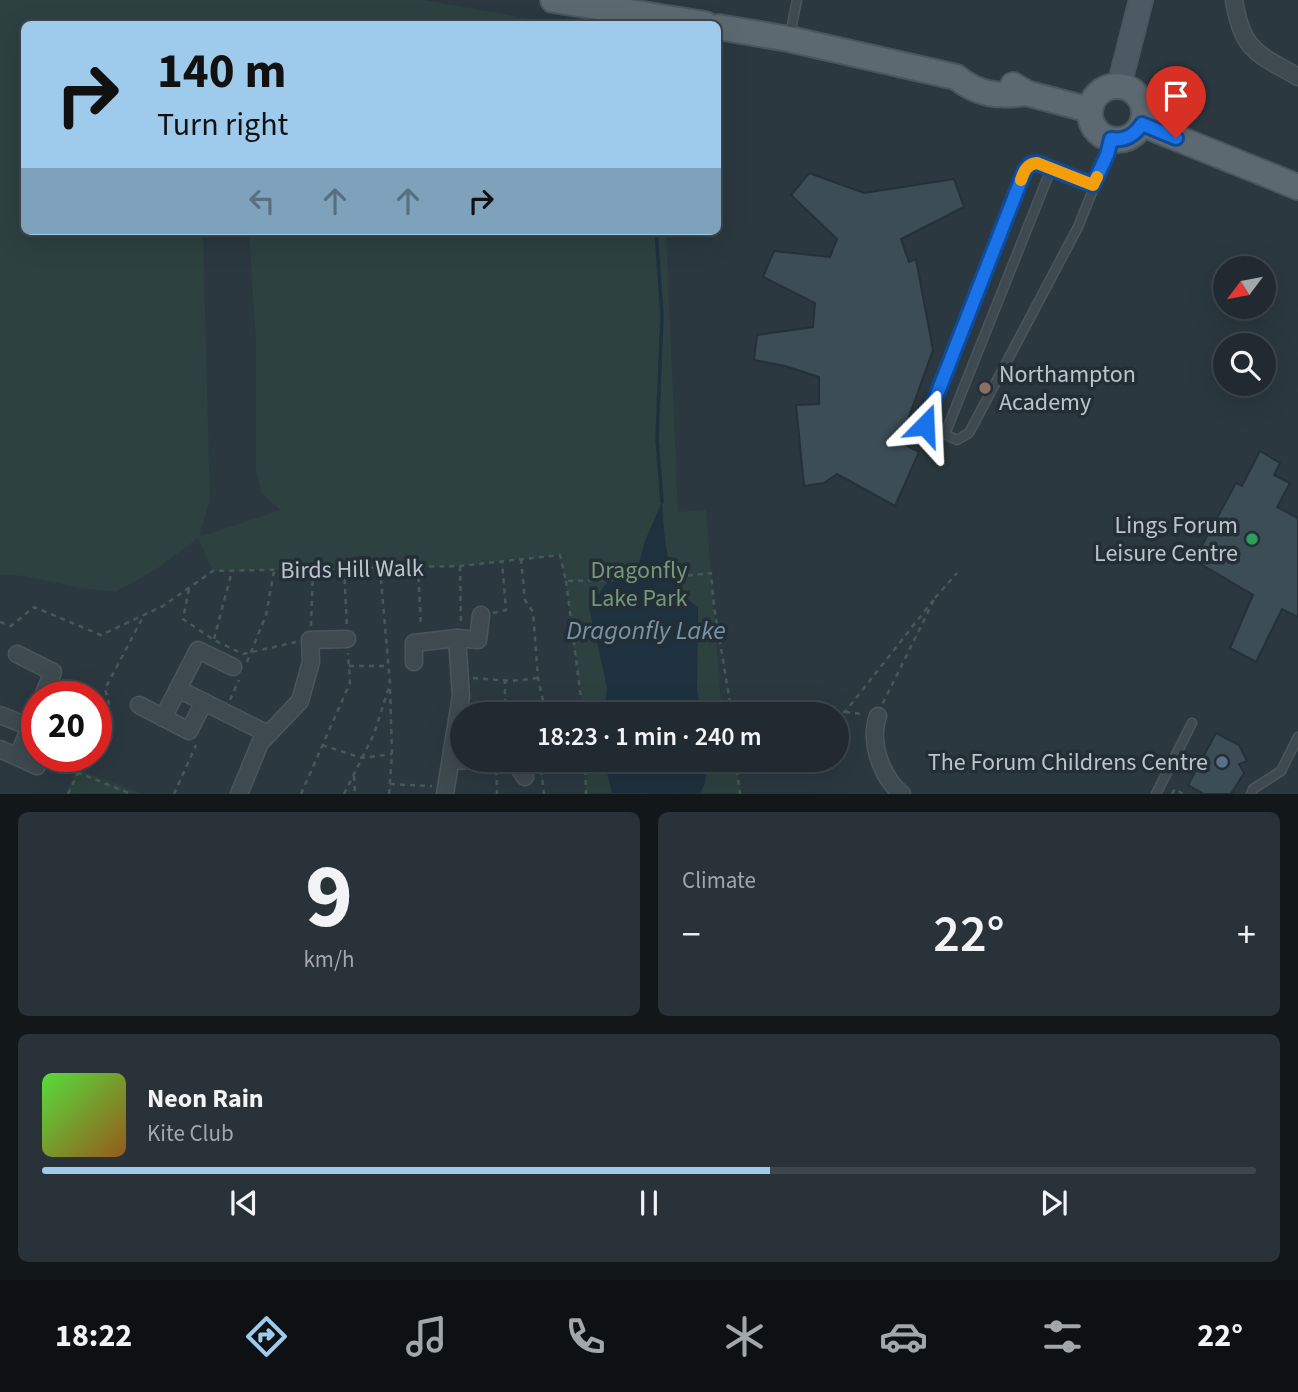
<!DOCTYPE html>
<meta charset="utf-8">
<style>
:root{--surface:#202a30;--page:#283238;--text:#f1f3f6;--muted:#a2a7ab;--line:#3d464c;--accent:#9ecbec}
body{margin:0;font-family:"Source Sans 3",sans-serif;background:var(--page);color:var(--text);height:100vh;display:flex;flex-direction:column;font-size:26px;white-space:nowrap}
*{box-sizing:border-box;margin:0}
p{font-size:23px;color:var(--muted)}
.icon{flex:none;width:38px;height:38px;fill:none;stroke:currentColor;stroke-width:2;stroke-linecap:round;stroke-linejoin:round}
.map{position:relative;height:794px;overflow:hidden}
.panel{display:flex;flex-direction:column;gap:18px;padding:18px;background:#12171a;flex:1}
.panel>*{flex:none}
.top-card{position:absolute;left:21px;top:21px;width:700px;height:214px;border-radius:10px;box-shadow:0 7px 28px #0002,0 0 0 2px var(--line);background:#9ecbec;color:#111;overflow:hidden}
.needle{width:46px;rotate:238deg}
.buttons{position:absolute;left:1213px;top:256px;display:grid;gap:14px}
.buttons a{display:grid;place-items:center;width:63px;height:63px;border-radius:50%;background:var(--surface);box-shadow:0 7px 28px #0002,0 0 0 2px var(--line);font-size:35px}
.speed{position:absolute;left:21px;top:681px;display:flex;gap:14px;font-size:35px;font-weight:700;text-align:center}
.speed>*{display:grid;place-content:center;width:91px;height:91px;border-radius:50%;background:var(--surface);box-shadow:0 7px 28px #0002,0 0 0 2px var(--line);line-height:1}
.speed .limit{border:10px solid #d22;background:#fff;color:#111}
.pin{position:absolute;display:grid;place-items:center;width:60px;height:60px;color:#fff;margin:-72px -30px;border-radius:50% 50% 50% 0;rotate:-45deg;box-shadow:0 0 7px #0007}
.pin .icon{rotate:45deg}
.me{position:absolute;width:77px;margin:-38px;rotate:21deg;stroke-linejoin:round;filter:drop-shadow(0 0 5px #0008)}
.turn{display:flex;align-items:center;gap:24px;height:147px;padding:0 21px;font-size:32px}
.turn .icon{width:91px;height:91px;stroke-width:2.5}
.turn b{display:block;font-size:49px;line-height:60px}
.lanes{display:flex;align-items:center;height:66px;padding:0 21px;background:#0003;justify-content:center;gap:35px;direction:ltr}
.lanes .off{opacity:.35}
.big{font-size:52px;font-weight:600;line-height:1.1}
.panel .tile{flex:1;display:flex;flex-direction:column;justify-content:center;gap:10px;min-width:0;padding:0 24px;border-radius:10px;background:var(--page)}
.panel .dial{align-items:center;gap:0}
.dial b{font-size:91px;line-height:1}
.song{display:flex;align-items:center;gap:21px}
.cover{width:84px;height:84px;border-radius:10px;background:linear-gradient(135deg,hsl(110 70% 55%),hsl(30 70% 35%))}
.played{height:7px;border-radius:4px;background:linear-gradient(90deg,var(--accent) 60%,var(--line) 60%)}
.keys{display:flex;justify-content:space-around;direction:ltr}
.heat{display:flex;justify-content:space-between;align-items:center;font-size:38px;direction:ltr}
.panel .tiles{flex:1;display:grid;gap:18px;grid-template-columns:1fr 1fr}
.tile:last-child{grid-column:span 2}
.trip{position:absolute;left:450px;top:702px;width:399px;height:70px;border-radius:35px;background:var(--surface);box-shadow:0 7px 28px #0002,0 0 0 2px var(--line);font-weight:600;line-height:70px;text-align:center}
.tabs{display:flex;height:112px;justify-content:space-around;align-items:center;background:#0d1113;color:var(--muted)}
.tabs .icon{width:49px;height:49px}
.tabs .current{color:var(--accent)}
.tabs b{font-size:32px;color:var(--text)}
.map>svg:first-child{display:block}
.green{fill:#2d4140}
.water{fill:#1e313e}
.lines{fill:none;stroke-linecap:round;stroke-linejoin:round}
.stream{stroke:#1e313e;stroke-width:3.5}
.building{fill:#3d4d56;stroke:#253038;stroke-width:2}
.lane-casing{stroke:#4b555d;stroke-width:11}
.street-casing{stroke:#4b555d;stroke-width:19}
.secondary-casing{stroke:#4b555d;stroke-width:26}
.primary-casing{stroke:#4b555d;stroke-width:28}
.path{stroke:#465957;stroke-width:2.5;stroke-dasharray:5 5;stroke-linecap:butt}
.lane{stroke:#3e4950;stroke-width:8}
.street{stroke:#3e4950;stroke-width:16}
.secondary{stroke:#4d5963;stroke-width:23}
.primary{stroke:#5d6970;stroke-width:24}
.route-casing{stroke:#114b97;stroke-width:18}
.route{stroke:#1a73e8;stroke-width:12}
.slow{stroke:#f59e0b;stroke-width:12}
.education-dot{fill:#8d6e63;stroke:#232e36;stroke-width:2.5}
.leisure-dot{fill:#2e9e5b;stroke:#232e36;stroke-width:2.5}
.service-dot{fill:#5c6f8a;stroke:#232e36;stroke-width:2.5}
.labels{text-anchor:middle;stroke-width:7;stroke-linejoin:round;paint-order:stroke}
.poi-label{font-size:24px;fill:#bbc4ca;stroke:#232e36;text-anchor:end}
.street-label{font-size:24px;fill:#bbc4ca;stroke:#232e36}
.park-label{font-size:24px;fill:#769877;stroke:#232e36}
.water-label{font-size:26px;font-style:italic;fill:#7994a5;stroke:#232e36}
</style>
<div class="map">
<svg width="1298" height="794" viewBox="0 0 1298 794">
<rect width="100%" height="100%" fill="#2b3840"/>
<!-- green -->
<g class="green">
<path d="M0,0H424L559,24H24V231H203L210,500L199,537L280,510L261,492L256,471V344L249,231H666L678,512L706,510L722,714H583L566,581L559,555L460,566L213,571L198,538L158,568L116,592L80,588L25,576L0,575Z"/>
<path d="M585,760H736L740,793H586Z"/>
<path d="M77,769L140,793H66Z"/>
</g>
<!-- water -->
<g class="water">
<path d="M662,502C664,530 665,562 679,588C683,595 692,602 698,608L697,690L702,714H604L607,687L589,607L608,581L635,579L645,541Z"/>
<path d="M604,760H708L705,783L700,794L612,793Z"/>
</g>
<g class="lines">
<!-- stream -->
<path class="stream" d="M656,231L662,315L657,439L662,502"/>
</g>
<!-- building -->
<g class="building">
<path d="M809,173L864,193L954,179L964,207L901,239L909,262L916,259L933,350L900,442L919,452L895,506L837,474L824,483L804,486L796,405L819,404V377L785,366L754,360L757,335L813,327L815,303L763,277L774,251L830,257L837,239L791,195Z"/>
<path d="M1260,451L1280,463L1274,475L1290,483L1277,507L1298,518V617L1282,609L1256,662L1230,648L1253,595L1194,560L1236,483L1242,486Z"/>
<path d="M1216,733L1239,745L1247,761L1239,764L1244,773L1231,794H1204L1188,785Z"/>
</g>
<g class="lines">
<!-- lane casing -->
<g class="lane-casing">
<g id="lane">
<path d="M790,35L797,0"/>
<path d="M1093,185L1037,163L1031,164L1025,170L925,425L957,440L969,433L1078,227L1107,155L1111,140"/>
<path d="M945,434L1051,169"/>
<path d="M1156,794L1192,723"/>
<path d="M1251,794L1253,789L1281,771L1298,737"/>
</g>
</g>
<!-- street casing -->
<g class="street-casing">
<g id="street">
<path d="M1234,0C1242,51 1257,53 1298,77"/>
<path d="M17,654L53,672L43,696"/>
<path d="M414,662V643L457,638L478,640L481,615"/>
<path d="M178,689L268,734"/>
<path d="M139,705L189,731L204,702"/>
<path d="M0,715L30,727"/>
<path d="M878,716C869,741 881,777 902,794"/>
<path d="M163,718L198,650L233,667"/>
<path d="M0,749L37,766"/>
<path d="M18,756L37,711"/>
<path d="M514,760L525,777"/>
<path d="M452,761L471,760"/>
<path d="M239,794L260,743L300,701L311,662L310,640L347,639"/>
<path d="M445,794L461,696L457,638"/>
</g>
</g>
<!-- secondary casing -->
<g class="secondary-casing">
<path id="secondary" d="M1119,86L1141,0"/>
</g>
<!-- primary casing -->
<g class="primary-casing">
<g id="primary">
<path d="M553,0L705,24"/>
<path d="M718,27L789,39L956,77C978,95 999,97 1026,93"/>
<path d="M1013,85L1026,93L1090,110"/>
<circle cx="1117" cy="113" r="27"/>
<path d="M1142,124L1298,187"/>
</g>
</g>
<!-- path -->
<g class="path">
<path d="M521,559L525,600L533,612L538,678L546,714"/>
<path d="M460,566L461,625"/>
<path d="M418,567L421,627"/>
<path d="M344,569L347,626"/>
<path d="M566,581L583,714"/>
<path d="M189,589L183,619L214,640L243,654L296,642"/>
<path d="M935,598L957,573"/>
<path d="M493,613L506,610L502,561"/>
<path d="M0,622L11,626L34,607L101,635L163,606L213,571L460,566L560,555L566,581L657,579L711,573L714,607L732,714"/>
<path d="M311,626L313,570"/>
<path d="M214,639L232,571"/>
<path d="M247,662L266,615L274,571"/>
<path d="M349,666H389"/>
<path d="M473,678L511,681L538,678"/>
<path d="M230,700L239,680"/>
<path d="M733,709L845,712L935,598L882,705"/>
<path d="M845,712L863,714"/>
<path d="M505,714V680"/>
<path d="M96,732L109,703L105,689L144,615"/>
<path d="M322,745L362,758L392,754"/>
<path d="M496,760L497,794"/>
<path d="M540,760L544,794"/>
<path d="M585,760L586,794"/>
<path d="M736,760L740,794"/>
<path d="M49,761L131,794"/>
<path d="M354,776L355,794"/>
<path d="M390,784L432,786"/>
<path d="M68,794L86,756"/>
<path d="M174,794L196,745"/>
<path d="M301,794L350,683L348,653"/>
<path d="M344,794L374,734L390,684L380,568"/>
<path d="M389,794L392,754L390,688"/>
<path d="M1172,794L1175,789L1183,794"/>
</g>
<!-- lane -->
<use href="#lane" class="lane"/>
<!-- street -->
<use href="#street" class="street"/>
<!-- secondary -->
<use href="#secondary" class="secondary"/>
<!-- primary -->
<use href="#primary" class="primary"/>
</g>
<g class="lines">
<!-- route casing -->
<g class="route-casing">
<path id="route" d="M925,425L1025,170L1031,164L1037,163L1093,185L1107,155L1111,139C1125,141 1134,136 1142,124L1176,138"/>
</g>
<!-- route -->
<use href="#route" class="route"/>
<!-- slow -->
<path class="slow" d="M1021,180C1024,171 1027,164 1037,163L1093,185L1097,177"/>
</g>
<!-- markers -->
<circle class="education-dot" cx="985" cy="388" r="7"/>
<circle class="leisure-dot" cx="1252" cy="539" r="7"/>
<circle class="service-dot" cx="1222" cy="762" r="7"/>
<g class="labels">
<!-- poi labels -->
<g class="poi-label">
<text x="999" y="382" text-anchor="start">Northampton<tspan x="999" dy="28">Academy</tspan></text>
<text x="1238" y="533">Lings Forum<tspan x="1238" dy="28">Leisure Centre</tspan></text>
<text x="1208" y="770">The Forum Childrens Centre</text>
</g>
<!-- street labels -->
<g class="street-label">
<text transform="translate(352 569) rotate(-1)" y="8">Birds Hill Walk</text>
</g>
<!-- park labels -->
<g class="park-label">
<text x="639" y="578">Dragonfly<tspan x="639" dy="28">Lake Park</tspan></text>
</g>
<!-- water labels -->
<g class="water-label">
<text x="646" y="639">Dragonfly Lake</text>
</g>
</g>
</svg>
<div class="buttons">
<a><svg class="needle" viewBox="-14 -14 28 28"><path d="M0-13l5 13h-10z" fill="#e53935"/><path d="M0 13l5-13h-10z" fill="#a2a7ab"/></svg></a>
<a><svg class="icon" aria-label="search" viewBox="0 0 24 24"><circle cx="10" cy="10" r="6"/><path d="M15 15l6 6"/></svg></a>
</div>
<div class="speed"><div class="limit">20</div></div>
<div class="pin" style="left:1176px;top:138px;background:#d93025"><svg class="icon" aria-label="arrive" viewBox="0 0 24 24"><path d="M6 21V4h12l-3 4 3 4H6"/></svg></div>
<svg class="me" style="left:925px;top:425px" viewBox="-20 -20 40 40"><path d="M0-17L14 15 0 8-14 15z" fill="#1a73e8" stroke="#fff" stroke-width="4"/></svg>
<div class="trip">18:23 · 1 min · 240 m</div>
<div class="top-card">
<div class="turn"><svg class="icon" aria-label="right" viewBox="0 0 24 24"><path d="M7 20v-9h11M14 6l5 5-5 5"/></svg><div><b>140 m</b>Turn right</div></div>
<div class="lanes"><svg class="icon off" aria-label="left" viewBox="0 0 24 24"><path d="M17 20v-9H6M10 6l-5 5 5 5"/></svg><svg class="icon off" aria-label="ahead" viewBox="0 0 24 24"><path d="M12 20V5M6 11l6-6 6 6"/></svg><svg class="icon off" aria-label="ahead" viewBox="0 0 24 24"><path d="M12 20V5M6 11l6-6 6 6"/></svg><svg class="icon" aria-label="right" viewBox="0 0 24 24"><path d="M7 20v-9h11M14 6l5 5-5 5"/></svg></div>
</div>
</div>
<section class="panel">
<div class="tiles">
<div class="tile dial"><b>9</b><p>km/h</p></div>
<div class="tile"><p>Climate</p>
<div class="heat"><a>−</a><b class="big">22°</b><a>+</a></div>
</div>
<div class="tile">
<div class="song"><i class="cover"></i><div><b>Neon Rain</b><p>Kite Club</p></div></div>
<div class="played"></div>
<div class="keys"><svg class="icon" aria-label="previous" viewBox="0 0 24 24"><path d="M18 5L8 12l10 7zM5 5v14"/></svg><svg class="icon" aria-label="pause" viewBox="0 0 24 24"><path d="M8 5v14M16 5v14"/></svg><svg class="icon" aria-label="next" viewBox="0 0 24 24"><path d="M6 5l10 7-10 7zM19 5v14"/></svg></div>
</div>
</div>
</section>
<nav class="tabs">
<b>18:22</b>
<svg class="icon current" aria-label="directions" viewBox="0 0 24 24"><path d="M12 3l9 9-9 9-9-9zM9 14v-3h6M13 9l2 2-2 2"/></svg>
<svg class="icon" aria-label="music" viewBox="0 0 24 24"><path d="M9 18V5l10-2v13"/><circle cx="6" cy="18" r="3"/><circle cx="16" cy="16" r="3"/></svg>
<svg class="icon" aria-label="phone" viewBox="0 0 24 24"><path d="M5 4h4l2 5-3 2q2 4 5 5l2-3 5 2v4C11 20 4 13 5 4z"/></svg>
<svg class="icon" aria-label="climate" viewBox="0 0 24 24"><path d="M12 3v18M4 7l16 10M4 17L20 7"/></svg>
<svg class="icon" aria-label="car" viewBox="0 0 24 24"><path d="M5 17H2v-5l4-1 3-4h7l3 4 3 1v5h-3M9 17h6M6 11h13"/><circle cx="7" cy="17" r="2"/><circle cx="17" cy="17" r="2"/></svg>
<svg class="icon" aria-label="filters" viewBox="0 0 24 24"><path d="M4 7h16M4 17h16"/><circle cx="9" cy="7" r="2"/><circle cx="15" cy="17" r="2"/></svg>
<b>22°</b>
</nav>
